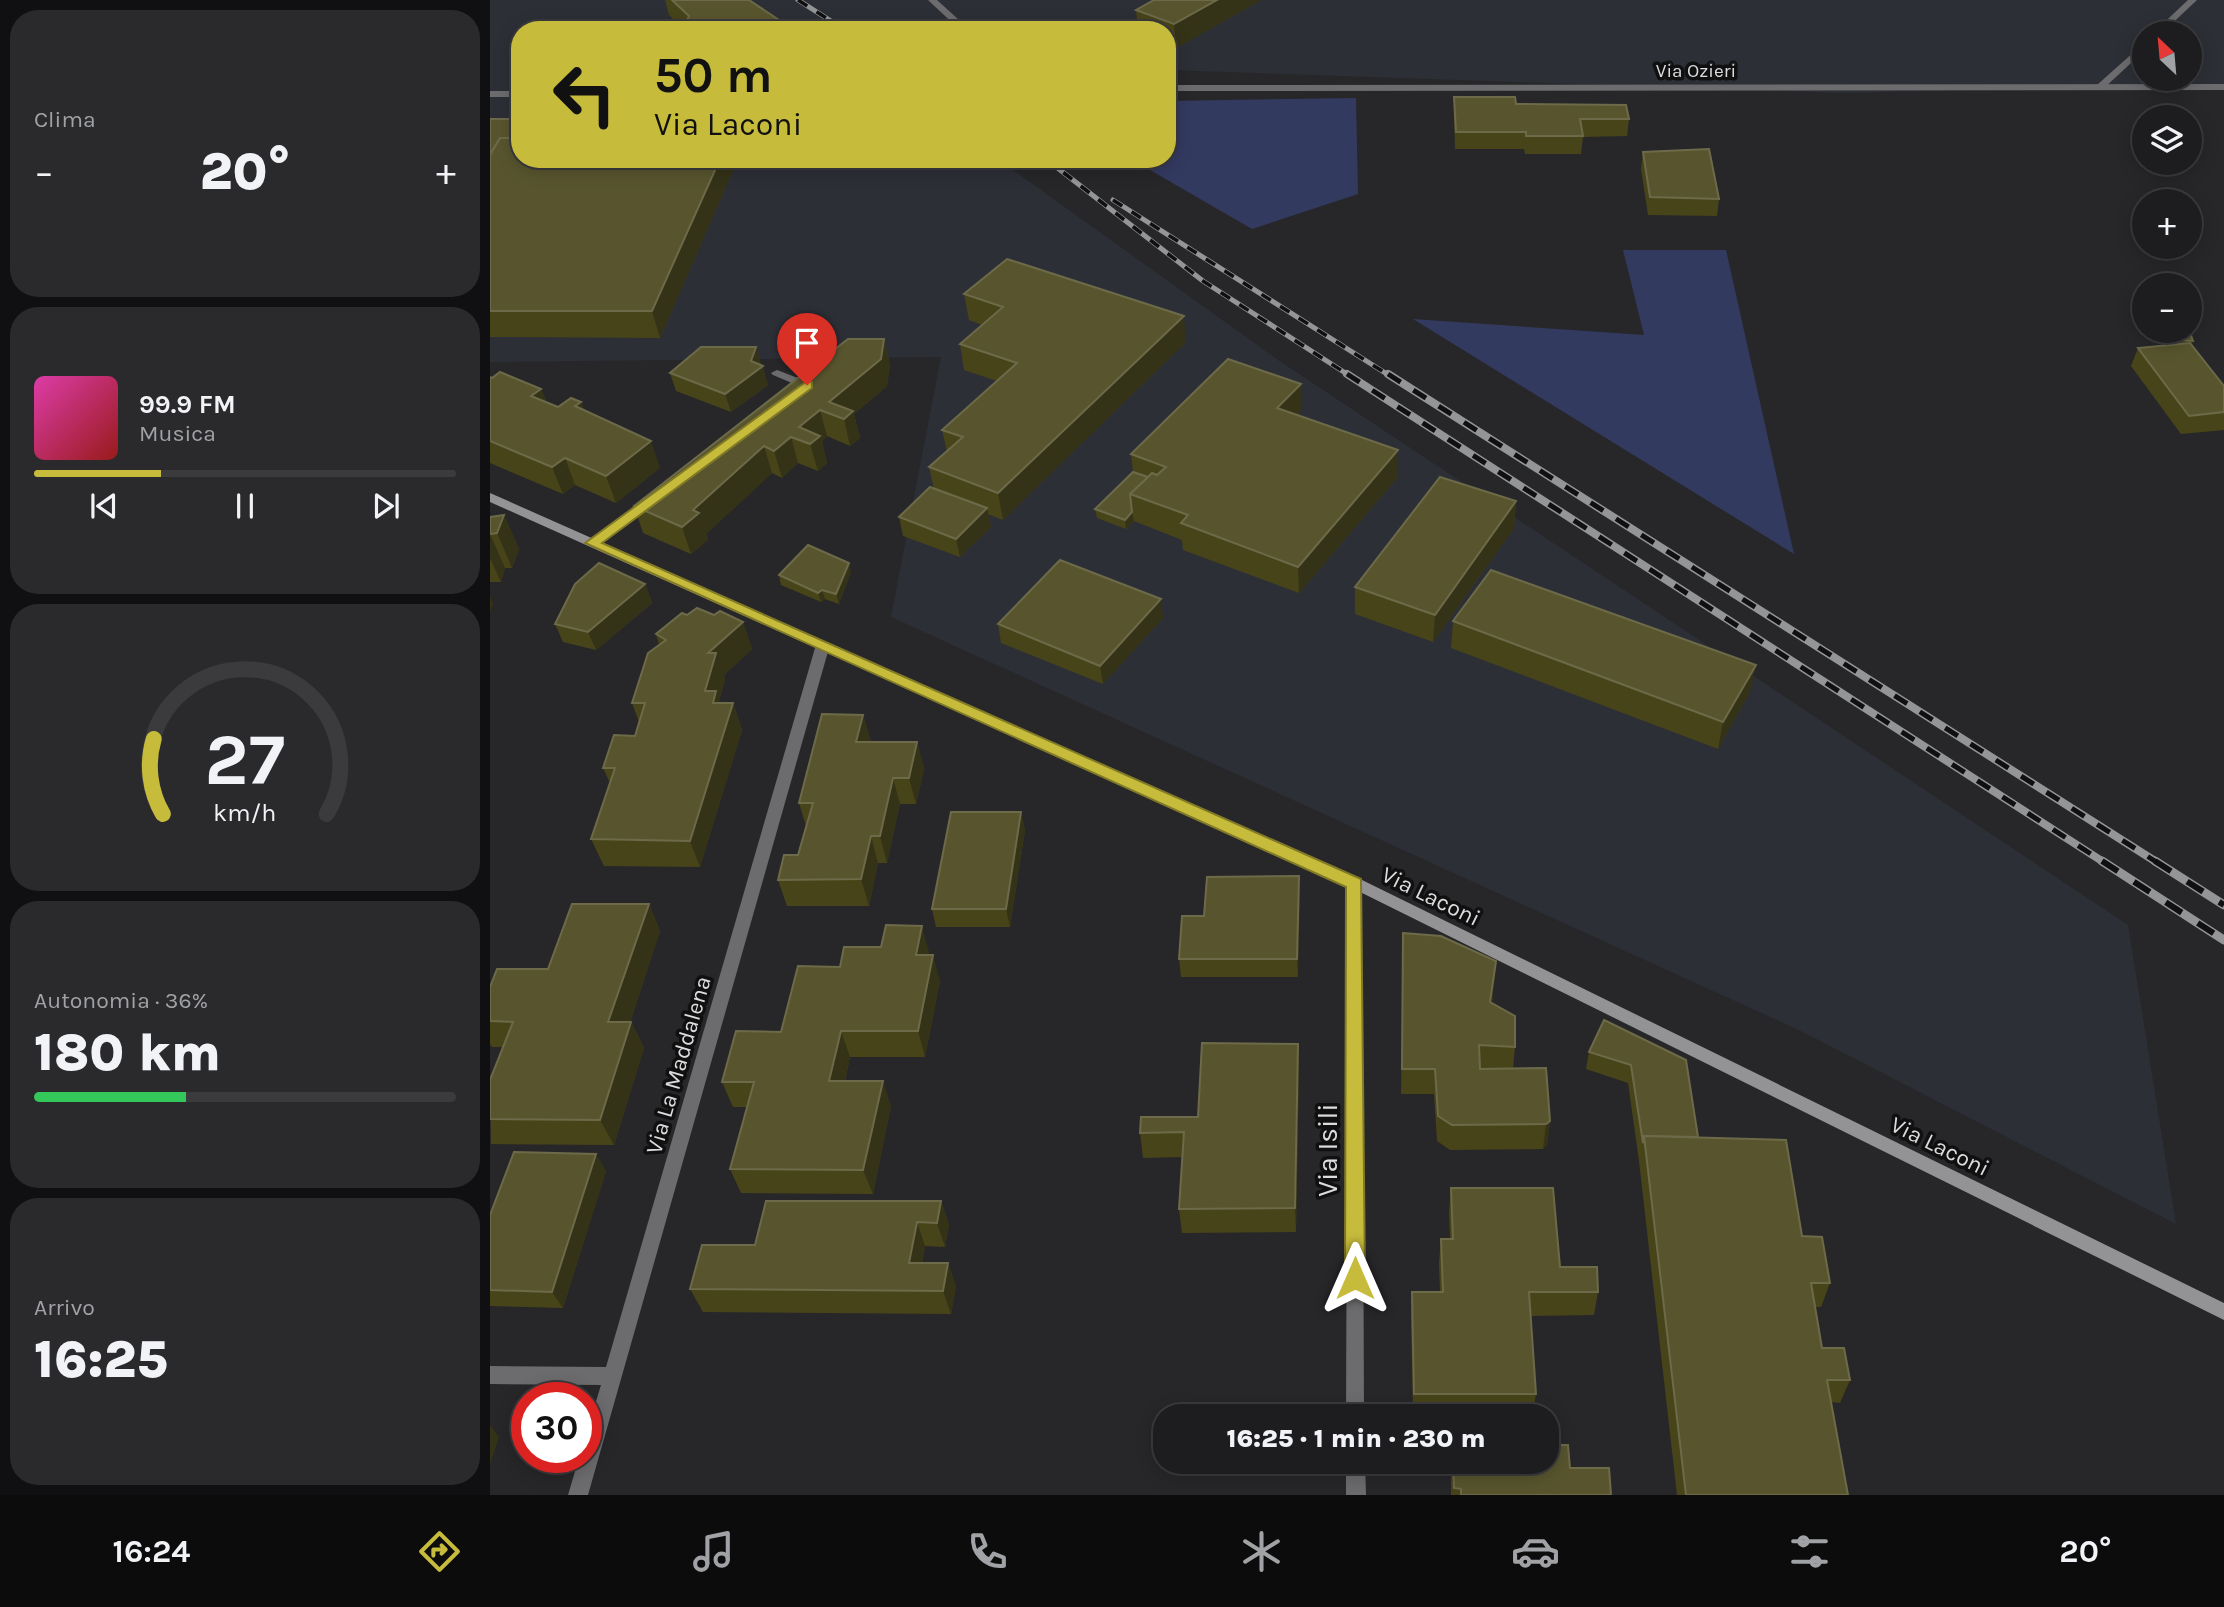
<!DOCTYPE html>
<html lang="it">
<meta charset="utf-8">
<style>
:root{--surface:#1d1d20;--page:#2a2a2d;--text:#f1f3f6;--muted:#a0a2a5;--line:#3b3b3e;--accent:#c7bb3c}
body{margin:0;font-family:Karla,sans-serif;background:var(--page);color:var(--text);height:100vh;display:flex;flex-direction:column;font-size:26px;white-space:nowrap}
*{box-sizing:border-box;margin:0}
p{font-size:23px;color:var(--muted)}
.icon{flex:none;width:38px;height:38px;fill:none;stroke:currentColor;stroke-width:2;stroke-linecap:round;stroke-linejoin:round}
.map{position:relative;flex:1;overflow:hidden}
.side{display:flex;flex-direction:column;gap:10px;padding:10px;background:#101012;width:490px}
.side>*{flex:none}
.guide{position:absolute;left:21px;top:21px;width:665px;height:147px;border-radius:28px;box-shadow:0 4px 18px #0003,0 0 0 2px var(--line);background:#c7bb3c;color:#111;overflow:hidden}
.needle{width:46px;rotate:334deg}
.tools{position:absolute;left:1642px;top:21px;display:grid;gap:14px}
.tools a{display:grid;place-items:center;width:70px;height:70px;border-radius:50%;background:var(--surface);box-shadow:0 4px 18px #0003,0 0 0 2px var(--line);font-size:35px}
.speed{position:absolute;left:21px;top:1382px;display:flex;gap:14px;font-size:35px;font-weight:700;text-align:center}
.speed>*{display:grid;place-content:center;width:91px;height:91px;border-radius:50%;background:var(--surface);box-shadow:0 4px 18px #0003,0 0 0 2px var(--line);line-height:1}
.speed .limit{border:10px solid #d22;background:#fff;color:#111}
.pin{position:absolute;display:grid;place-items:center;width:60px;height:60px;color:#fff;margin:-72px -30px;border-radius:50% 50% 50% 0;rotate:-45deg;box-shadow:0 0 7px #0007}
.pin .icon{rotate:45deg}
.me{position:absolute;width:77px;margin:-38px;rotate:0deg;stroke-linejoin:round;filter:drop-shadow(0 0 5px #0008)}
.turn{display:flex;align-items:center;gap:24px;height:147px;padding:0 28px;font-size:32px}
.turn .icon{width:91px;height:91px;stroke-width:2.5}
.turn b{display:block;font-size:49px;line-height:60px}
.big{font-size:52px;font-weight:800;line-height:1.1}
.side .widget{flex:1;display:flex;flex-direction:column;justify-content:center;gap:10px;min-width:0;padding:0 24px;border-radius:28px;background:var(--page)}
.side .dial{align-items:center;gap:0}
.dial svg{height:182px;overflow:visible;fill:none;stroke:var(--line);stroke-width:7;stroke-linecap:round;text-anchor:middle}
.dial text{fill:var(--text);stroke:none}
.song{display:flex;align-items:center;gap:21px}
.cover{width:84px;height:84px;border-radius:10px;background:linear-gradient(135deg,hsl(320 70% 55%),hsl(0 70% 35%))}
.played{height:7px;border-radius:4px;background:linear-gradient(90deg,var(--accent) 30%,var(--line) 30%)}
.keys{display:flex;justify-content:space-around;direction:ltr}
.heat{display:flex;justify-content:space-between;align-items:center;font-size:38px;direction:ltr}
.charge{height:10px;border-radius:5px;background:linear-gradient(90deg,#34c759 36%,var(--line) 0)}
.trip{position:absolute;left:663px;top:1404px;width:406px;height:70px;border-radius:28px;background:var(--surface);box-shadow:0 4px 18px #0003,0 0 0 2px var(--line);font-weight:800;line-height:70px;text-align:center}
.menu{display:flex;height:112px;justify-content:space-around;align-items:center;background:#0c0c0d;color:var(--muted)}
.menu .icon{width:49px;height:49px}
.menu .active{color:var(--accent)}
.menu b{font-size:32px;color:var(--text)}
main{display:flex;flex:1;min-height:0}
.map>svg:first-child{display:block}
.built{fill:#2d2f37;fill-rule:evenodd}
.green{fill:#333a60}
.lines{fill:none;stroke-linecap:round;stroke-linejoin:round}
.lane{fill:#6c6c6e;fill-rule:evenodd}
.street{fill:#6c6c6e;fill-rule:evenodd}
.secondary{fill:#939395;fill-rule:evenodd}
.rail-far2-casing{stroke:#949597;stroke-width:5}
.rail-far1-casing{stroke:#949597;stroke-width:8}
.rail-casing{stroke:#949597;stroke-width:9}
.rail-far2{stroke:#101011;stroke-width:3.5;stroke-dasharray:11;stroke-linecap:butt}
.rail-far1{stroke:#101011;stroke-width:5;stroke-dasharray:15;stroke-linecap:butt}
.rail{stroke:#101011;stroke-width:6;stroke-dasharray:19;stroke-linecap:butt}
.wall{fill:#484419}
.shaded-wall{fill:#343217}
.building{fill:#58552e;stroke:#6c6a49;stroke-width:2}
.route{fill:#c7bb3c;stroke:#817a27;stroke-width:2}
.labels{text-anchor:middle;stroke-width:7;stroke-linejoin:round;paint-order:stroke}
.far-street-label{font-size:19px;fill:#dbdcdd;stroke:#101011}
.street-label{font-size:23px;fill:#dbdcdd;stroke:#101011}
.near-street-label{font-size:28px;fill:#dbdcdd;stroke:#101011}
</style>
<main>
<section class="side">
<div class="widget"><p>Clima</p>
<div class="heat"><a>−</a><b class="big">20°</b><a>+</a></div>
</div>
<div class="widget">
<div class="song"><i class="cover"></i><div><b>99.9 FM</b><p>Musica</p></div></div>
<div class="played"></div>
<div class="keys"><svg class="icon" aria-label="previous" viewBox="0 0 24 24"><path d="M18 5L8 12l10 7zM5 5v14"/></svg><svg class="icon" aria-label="pause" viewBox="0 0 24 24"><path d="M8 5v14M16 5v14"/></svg><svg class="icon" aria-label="next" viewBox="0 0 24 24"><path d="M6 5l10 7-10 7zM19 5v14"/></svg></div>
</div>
<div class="widget dial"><svg viewBox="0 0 100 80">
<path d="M14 69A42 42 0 1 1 86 69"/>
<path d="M14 69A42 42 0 0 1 10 36" stroke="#c7bb3c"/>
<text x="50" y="56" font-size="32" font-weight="700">27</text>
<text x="50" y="72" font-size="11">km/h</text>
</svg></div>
<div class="widget"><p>Autonomia · 36%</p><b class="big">180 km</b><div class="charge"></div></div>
<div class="widget"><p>Arrivo</p><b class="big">16:25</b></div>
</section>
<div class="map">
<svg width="1734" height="1495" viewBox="0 0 1734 1495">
<rect width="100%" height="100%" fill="#27272a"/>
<!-- built -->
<path class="built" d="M0,0H1734V84L1352,93L677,70V30H30V159H508L788,360L1638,925L1686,1224L1311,1031L401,617L451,357L0,362ZM1654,33H1699V79H1654Z"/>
<!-- green -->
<g class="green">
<path d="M866,98L868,194L762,229L641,159H677V101Z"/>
<path d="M1133,250H1236L1304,554L923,319L1154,335Z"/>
</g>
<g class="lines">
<!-- lane -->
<g class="lane">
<path d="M1698,0H1707L1672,33H1663Z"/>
<path d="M1654,43V51L1613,89H1607V85Z"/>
</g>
<!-- street -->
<g class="street">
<path d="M438,0H447L480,30H470Z"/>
<path d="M1734,84V90L677,91V85Z"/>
<rect x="0" y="91" width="30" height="6"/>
<path d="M287,370L321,383L323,385L318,389H310L309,386L283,375L281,373Z"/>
<path d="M160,497L164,498L166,501L164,504L106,546H98L96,543L98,540Z"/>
<path d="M332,643L339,648L98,1495H78L89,1458H96V1434L111,1385L0,1384V1366L116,1367L325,648Z"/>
<path d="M865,877L870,879L872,883L874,1416H856L858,883L860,879Z"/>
<path d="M856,1461H875L876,1495H856Z"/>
</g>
<!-- secondary -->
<path class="secondary" d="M0,493L870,879L1734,1303V1320L860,887L0,502Z"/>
<!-- rail-far2 casing -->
<g class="rail-far2-casing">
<g id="rail-far2">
<path d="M308,0L355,30"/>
<path d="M556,159L713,281L860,376"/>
<path d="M623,200L900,376"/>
</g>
</g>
<!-- rail-far1 casing -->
<g class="rail-far1-casing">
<g id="rail-far1">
<path d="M857,374L1615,863"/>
<path d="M898,374L1668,863"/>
</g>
</g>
<!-- rail casing -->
<g class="rail-casing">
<g id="rail">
<path d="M1612,861L1734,940"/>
<path d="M1665,861L1734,905"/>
</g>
</g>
<!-- rail-far2 -->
<use href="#rail-far2" class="rail-far2"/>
<!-- rail-far1 -->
<use href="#rail-far1" class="rail-far1"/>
<!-- rail -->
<use href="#rail" class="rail"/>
</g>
<!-- wall -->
<g class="wall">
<path d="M175,0H259L193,29L179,15Z"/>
<path d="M664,0H771L686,48L677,45V30H648L646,10Z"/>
<path d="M964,97L1139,119L1137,136L1093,137L1091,154H1035L1034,149H965L964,115Z"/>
<path d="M0,119L30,159H248L170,338L0,337Z"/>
<path d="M1153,152L1229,199L1227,216L1158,215L1151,169Z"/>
<path d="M474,294L696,342L513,520L498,514L501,527L470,557L413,536L409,517L444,489L439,467L457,452L452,430L507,381L474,370L470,344L492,325L479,320Z"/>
<path d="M1669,331H1699L1703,341L1702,344L1734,386V430L1691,434L1641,366L1648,348L1674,345Z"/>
<path d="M394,339L400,365L397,386L364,414L370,438L360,446L337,436L332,441L337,463L328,471L308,463L292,478L282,473L216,534L218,540L201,554L153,533L144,506Z"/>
<path d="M266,347L271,365L278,385L241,412L186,391L180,373Z"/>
<path d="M0,377L51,389L57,403L68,407L91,402L94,410L170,468L126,503L85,485L73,494L0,463Z"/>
<path d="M811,384V410L807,415L908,477L809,593L693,550L692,540L644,521L636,529L607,518L605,509L643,472L641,454Z"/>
<path d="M1026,501L1024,528L943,642L865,614V587Z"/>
<path d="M14,515L29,549L22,568H15L11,582H0V517Z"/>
<path d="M361,572L349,604L335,599L331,602L291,585L289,575Z"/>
<path d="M155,584L162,603L106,650L73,642L65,624Z"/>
<path d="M197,615H224L253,622L262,649L234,675L235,680L229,701L230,703H243L252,730L210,867L114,866L101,839L120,783L113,768L145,736L149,722L142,703L169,644L166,634Z"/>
<path d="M673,618L613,684L511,643L508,624Z"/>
<path d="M963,621L1260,692L1228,749L961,648Z"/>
<path d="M373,715L381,742H427L434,769L426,804H410L397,863H388L379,906H297L288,880L308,855L316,826L309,803Z"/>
<path d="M531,812L535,830L520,927H446L442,909Z"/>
<path d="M809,876L808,977H691L689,959L714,916Z"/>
<path d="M159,904L170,931L140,1022H141L154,1048L124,1145L1,1144L0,1080L13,1047H2L0,1044V987L58,969Z"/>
<path d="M913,933L1006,961L1002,1003L1025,1047L1023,1069L1060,1121L1057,1146L1053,1149L960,1150L947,1141L944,1094H911Z"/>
<path d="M439,952L438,955L450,981L435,1057H360L355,1081L401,1106L383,1194L251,1193L240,1169L257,1107H243L232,1082L291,1032L350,967Z"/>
<path d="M1114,1020L1208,1137L1312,1236L1340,1283L1331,1307H1325L1332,1348L1360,1380L1350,1403L1341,1402L1358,1495H1187L1149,1161L1138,1083L1096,1069L1099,1052Z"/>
<path d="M808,1044L809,1069L806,1232L692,1233L689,1209L692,1157L653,1158L650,1133L708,1117Z"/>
<path d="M116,1171L73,1308L0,1306V1215Z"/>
<path d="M961,1188L1070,1267L1108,1292L1104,1315L1041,1316L1046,1394L1042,1416H923L921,1316L922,1292H950L949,1263L951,1239H960L959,1212Z"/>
<path d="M451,1201L459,1225L455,1247L435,1246L432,1263H458L466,1287L461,1314L213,1312L200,1289L265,1245Z"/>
<path d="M961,1461H1057L1080,1468L1121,1495H961Z"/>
</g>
<!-- shaded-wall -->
<g class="shaded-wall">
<path d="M727,0H771L686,48L684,24Z"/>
<path d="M230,159H248L170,338L162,311Z"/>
<path d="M694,316L696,342L513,520L508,493Z"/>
<path d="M394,339L400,365L397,386L364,414L370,438L360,446L354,419L339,402Z"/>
<path d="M266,347L271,365L270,368L273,366L278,385L241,412L235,394L261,361Z"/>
<path d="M811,384V410L788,435L787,408Z"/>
<path d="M51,389L62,415L41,396Z"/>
<path d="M91,402L101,429L85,406Z"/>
<path d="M330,410L337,436L332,441L337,463L328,471L320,444L309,427Z"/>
<path d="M301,437L308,463L292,478L284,451Z"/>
<path d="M161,441L170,468L126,503L116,476Z"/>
<path d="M274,446L282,473L216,534L218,540L201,554L192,527L203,510Z"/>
<path d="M908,450V477L809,593L808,567Z"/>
<path d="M75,458L85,485L73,494L62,467Z"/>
<path d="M1026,501L1024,528L943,642L945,615Z"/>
<path d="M497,508L501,527L470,557L466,539Z"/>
<path d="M642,512L644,521L636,529L635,520Z"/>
<path d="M14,515L29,549L22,568L7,533Z"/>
<path d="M0,534L15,568L11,582L0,558Z"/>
<path d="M359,563L361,572L349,604L346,594Z"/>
<path d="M155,584L162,603L106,650L98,632Z"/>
<path d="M332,590L335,599L331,602L328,593Z"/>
<path d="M0,596L3,603L0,613Z"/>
<path d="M671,599L673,618L613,684L610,666Z"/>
<path d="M253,622L262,649L234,675L235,680L229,701L236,718L232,730L215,691L218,653Z"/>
<path d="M1266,665L1260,692L1228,749L1233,722Z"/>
<path d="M243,703L252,730L210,867L200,841Z"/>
<path d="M373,715L381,742H366Z"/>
<path d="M427,742L434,769L426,804L419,778Z"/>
<path d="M403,778L410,804L397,863L390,836Z"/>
<path d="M531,812L535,830L520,927L516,909Z"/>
<path d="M381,836L388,863L379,906L371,879Z"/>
<path d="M809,876L810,895L808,977L807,959Z"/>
<path d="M159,904L170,931L131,1048L118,1022Z"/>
<path d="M432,926L439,952L433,981L426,955Z"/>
<path d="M443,955L450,981L435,1057L428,1031Z"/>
<path d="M1006,961L1004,987L998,1028L1000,1002Z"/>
<path d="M141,1022L154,1048L124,1145L110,1120Z"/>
<path d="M351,1031L360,1057L349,1107L339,1081Z"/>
<path d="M808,1044L809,1069L806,1232L805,1208Z"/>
<path d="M393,1081L401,1106L383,1194L373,1170Z"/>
<path d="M1060,1121L1057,1146L1053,1149L1056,1124Z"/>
<path d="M106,1154L116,1171L73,1308L62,1292Z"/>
<path d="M451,1201L459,1225L455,1247L447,1223Z"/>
<path d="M427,1222L435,1246L428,1286L419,1263Z"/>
<path d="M458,1263L466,1287L461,1314L453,1291Z"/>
<path d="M0,1425L9,1437L0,1465Z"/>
</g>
<!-- building -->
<g class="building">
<path d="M182,0H259L304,30H193L199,16Z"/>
<path d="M664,0H727L684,24L646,10Z"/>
<path d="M964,97H1025L1026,104L1136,105L1139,119H1090L1093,136H1036V132H966Z"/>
<path d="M0,119H30V138H10L0,155Z"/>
<path d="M10,138H30V159H230L162,311H0V155Z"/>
<path d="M1219,149L1229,199L1160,197L1153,152Z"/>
<path d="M517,259L694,316L508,493L439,467L473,437L452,430L527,363L470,344L513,307L474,294Z"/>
<path d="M1699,330L1703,341L1678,339L1675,331H1699Z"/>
<path d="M358,339H394L391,359L339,402L363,411L354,419L330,410L309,427L330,436L320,444L301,437L284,451L274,446L203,510L209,513L192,527L144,506Z"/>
<path d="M1700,343L1734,386V412L1699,416L1648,348Z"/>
<path d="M211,347H266L261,361L273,366L235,394L180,373Z"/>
<path d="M738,359L811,384L787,408L908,450L808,567L691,523L698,515L640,494L662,473L667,475L676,467L641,454Z"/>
<path d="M10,372L51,389L41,396L68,407L81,398L91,402L85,406L161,441L116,476L75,458L62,467L0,441V377L2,378Z"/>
<path d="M643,472L658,477L640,494L642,512L635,520L605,509Z"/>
<path d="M950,477L1026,501L945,615L865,587Z"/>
<path d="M440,487L497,508L466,539L409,517Z"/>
<path d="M14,515L7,533L0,534V517Z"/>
<path d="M318,545L359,563L346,594L332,590L328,593L289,575Z"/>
<path d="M570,560L671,599L610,666L508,624Z"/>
<path d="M109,563L155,584L98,632L65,624L85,584Z"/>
<path d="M1001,570L1266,665L1233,722L963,621Z"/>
<path d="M207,608L224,615L230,611L253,622L218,653H226L215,691H226L223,703H243L200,841L101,839L125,768H113L124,735L145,736L155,703H142L158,653L176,640L166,634L192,613L197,615Z"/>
<path d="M332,714L373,715L366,742H427L419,778H403L390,836H381L371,879L288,880L294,855H308L323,803H309Z"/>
<path d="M461,812H531L516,909H442Z"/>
<path d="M809,876L807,959H689L692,916H714L717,877Z"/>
<path d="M82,904H159L118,1022H141L110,1120L0,1119V1080L23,1022L0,1021V987L7,969H58Z"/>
<path d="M396,925L432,926L426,955H443L428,1031H351L339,1081H393L373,1170L240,1169L264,1082H232L246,1031L291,1032L308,966L350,967L354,947H391Z"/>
<path d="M913,933L951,936L1006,961L1000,1002L1025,1016V1047L989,1045L990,1069L1056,1068L1060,1121L1056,1124L962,1125L948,1116L945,1069H912Z"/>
<path d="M1114,1020L1196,1060L1208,1137L1154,1136L1153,1143L1141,1065L1099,1052Z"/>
<path d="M712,1043L808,1044L805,1208L689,1209L694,1132L650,1133L651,1117H708Z"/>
<path d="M1154,1136L1296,1140L1312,1236L1332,1237L1340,1283H1321L1332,1348H1354L1360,1380H1337L1358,1495H1196Z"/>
<path d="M24,1152L106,1154L62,1292L0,1290V1215Z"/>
<path d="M961,1188H1063L1070,1267H1107L1108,1292H1039L1046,1394H924L922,1292H953L951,1239H963Z"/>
<path d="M276,1201H451L447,1223L427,1222L419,1263H458L453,1291L200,1289L212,1245H265Z"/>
<path d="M1057,1445H1078L1080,1468H1119L1121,1495H971V1489L964,1488L963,1461H1057Z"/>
</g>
<!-- route -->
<path class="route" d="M317,381L322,382V388L112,543L871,879L875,1278L872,1284L865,1287L858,1284L855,1278L856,887L95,543Z"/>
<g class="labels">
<!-- far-street labels -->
<g class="far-street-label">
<text x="1206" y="77">Via Ozieri</text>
</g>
<!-- street labels -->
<g class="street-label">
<text transform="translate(941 896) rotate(26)" y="8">Via Laconi</text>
<text transform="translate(188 1065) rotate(-74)" y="8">Via La Maddalena</text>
<text transform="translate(1450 1146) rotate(26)" y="8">Via Laconi</text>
</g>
<!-- near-street labels -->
<g class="near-street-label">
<text transform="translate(837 1150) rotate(-90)" y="10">Via Isili</text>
</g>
</g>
</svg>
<div class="tools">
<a><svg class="needle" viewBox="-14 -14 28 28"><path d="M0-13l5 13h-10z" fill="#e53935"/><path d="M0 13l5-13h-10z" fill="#a0a2a5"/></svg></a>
<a><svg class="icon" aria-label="layers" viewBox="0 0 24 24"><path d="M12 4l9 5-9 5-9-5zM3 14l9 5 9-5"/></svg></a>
<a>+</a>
<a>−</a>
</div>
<div class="speed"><div class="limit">30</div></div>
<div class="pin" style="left:317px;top:385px;background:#d93025"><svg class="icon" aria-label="arrive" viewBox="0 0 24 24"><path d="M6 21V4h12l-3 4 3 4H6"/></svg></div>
<svg class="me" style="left:865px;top:1278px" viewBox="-20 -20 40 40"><path d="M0-17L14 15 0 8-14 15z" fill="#c7bb3c" stroke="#fff" stroke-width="4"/></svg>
<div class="trip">16:25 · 1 min · 230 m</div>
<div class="guide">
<div class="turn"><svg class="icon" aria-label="left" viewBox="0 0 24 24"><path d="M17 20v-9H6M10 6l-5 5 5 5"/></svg><div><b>50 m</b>Via Laconi</div></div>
</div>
</div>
</main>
<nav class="menu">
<b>16:24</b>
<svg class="icon active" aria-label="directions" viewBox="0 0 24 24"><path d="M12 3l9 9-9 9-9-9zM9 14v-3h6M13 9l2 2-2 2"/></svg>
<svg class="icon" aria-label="music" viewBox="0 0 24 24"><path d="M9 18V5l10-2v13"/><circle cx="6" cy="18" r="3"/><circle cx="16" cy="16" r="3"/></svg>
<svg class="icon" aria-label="phone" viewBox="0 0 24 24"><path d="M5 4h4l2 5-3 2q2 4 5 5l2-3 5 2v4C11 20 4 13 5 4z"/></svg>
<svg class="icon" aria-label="climate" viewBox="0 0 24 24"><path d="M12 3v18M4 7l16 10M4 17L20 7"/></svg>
<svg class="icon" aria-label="car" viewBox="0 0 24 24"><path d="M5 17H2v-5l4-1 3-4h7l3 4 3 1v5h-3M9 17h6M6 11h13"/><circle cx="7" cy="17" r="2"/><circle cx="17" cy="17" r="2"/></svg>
<svg class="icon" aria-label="filters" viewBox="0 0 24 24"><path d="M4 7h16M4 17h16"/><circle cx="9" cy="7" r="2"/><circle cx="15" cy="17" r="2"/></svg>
<b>20°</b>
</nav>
